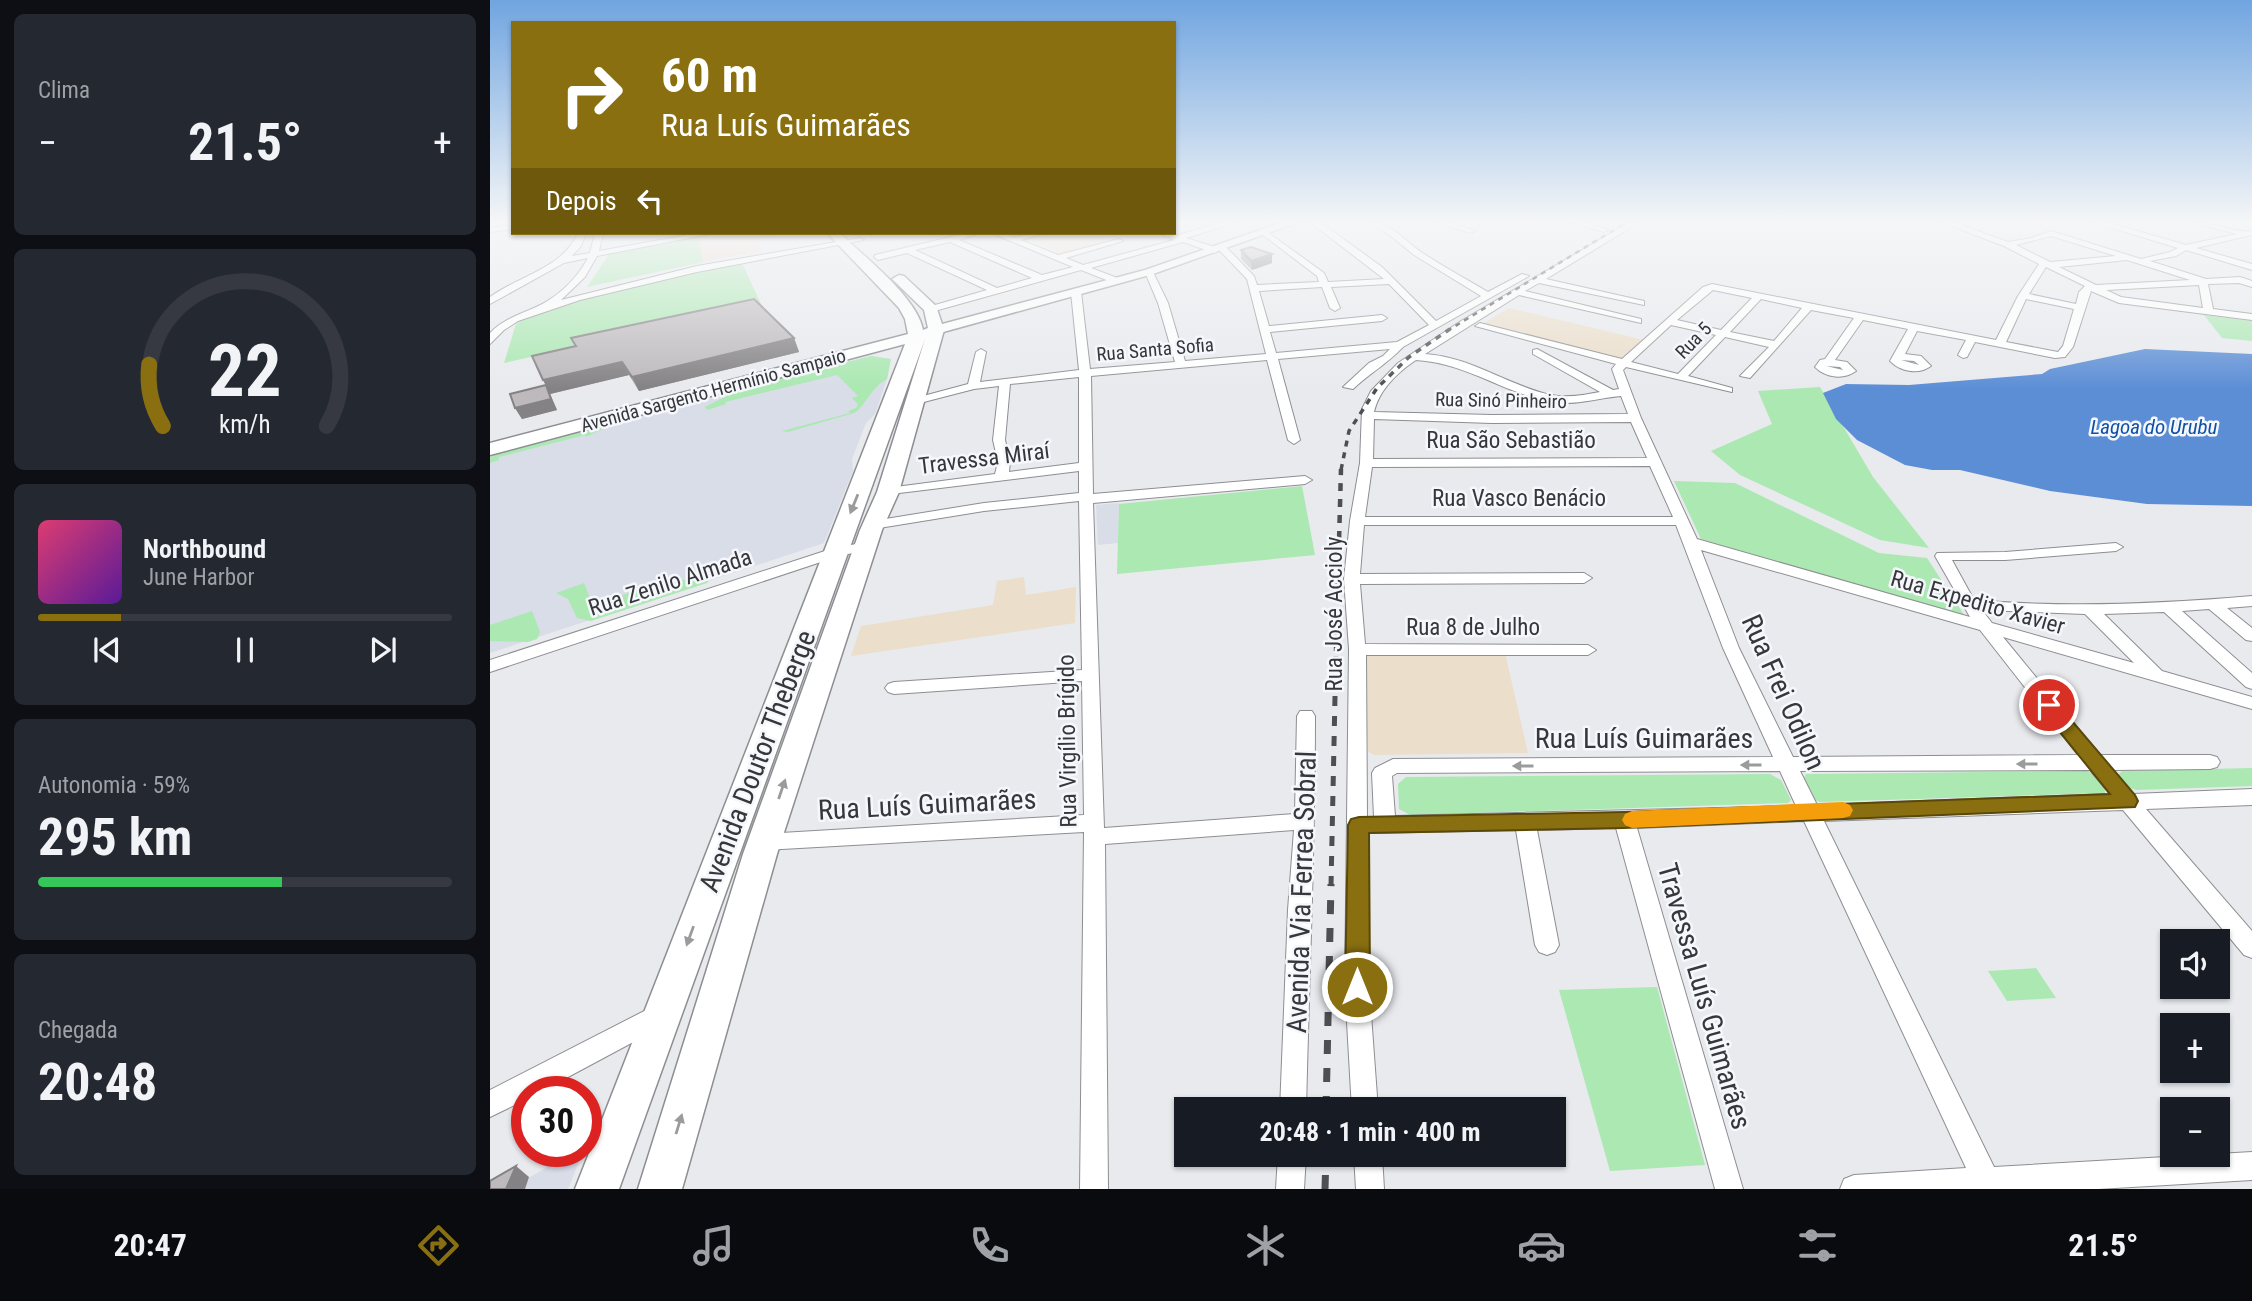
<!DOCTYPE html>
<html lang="pt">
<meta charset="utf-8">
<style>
:root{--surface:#171b24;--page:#242831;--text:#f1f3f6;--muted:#9ea1a6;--line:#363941;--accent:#896f10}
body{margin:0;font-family:"Roboto Condensed",sans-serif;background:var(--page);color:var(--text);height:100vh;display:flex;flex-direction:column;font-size:26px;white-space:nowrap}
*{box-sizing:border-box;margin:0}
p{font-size:23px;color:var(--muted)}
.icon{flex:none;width:38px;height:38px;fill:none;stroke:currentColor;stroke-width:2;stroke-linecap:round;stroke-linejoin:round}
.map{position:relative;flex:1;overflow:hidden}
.panel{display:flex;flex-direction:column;gap:14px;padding:14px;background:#0d0f14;width:490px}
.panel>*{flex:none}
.guide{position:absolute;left:21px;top:21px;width:665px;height:214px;border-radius:0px;box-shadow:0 2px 5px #0004;background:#896f10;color:#fff;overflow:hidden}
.fabs{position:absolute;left:1670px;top:929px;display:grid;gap:14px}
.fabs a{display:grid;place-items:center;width:70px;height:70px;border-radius:0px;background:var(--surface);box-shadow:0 2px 5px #0004;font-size:35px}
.speed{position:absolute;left:21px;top:1076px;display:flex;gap:14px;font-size:35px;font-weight:700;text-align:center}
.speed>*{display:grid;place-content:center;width:91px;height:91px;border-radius:50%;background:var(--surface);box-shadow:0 2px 5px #0004;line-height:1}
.speed .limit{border:10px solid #d22;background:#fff;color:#111}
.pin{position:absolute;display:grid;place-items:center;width:60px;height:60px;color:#fff;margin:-30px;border:4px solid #fff;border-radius:50%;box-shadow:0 2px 7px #0007}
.me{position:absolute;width:77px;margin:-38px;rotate:0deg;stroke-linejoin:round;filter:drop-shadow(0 0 5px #0008)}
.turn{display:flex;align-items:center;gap:24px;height:147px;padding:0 35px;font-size:32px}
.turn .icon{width:91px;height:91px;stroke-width:2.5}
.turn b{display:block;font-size:49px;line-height:60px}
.then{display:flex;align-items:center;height:66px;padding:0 35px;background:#0003;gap:14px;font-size:26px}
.big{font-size:52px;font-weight:700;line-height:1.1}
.panel .tile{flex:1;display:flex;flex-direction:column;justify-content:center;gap:10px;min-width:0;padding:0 24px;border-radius:10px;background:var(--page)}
.panel .dial{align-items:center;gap:0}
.dial svg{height:182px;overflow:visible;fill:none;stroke:var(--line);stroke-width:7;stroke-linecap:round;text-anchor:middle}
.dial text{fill:var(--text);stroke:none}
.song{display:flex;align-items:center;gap:21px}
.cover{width:84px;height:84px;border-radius:10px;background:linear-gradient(135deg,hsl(340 70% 55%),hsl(270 70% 35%))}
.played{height:7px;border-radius:4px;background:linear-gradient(90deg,var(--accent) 20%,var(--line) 20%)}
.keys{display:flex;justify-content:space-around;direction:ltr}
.heat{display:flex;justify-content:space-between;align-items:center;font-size:38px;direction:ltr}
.charge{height:10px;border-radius:5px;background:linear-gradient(90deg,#34c759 59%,var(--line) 0)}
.trip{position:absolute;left:684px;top:1097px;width:392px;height:70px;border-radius:0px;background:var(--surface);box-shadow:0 2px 5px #0004;font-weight:700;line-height:70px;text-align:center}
.tab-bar{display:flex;height:112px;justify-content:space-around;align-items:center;background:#090b0e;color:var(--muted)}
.tab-bar .icon{width:49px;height:49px}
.tab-bar .selected{color:var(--accent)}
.tab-bar b{font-size:32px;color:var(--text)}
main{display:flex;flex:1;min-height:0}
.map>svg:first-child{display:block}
.built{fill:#d8dde8}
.industrial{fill:#f3dad3}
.education{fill:#ebdeca}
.green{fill:#abe8b2}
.water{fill:#5c8ed5}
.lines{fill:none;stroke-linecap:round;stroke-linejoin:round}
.street-casing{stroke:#8d8e92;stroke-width:2}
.secondary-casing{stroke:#8d8e92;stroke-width:3}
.primary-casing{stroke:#8d8e92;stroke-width:3}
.street{fill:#fff;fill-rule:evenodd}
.secondary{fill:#fff;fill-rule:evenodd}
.primary{fill:#fff;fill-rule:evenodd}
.rail-far4{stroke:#4e4f51;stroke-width:2.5;stroke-dasharray:5 5;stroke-linecap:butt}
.rail-far3{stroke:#4e4f51;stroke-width:3.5;stroke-dasharray:6 6;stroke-linecap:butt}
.rail-far2{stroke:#4e4f51;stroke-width:4.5;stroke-dasharray:8 8;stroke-linecap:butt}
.rail-far1{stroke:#4e4f51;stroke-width:5;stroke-dasharray:10 10;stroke-linecap:butt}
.rail{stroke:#4e4f51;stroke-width:7;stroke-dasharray:14 14;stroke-linecap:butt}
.wall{fill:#a39fa2}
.shaded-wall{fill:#848284}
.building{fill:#bdb9bc;stroke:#848284;stroke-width:2}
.oneway{fill:#9a9b9c}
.route{fill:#896f10;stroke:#59480a;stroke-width:2}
.slow{fill:#f59e0b}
.labels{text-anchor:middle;stroke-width:5;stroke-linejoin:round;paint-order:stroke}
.far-street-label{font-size:19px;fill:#363739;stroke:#f5f7fc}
.far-water-label{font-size:21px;font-style:italic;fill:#0f51a6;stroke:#f5f7fc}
.street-label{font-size:23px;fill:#363739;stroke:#f5f7fc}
.near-street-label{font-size:28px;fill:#363739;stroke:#f5f7fc}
</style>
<main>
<section class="panel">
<div class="tile"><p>Clima</p>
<div class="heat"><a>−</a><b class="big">21.5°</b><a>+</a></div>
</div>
<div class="tile dial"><svg viewBox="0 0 100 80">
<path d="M14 69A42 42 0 1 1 86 69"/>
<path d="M14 69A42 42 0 0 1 8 42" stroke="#896f10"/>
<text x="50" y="56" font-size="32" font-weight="700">22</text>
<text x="50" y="72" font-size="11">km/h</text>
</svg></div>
<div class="tile">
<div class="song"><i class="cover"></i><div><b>Northbound</b><p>June Harbor</p></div></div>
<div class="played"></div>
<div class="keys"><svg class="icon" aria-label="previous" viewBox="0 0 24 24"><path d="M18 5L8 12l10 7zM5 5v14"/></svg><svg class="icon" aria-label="pause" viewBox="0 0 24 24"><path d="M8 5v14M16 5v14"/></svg><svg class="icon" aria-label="next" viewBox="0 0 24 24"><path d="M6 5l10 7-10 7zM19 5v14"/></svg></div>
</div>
<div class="tile"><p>Autonomia · 59%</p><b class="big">295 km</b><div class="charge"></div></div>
<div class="tile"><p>Chegada</p><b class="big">20:48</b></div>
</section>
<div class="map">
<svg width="1762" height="1189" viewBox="0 0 1762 1189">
<rect width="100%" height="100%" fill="#e8eaee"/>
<!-- built -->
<g class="built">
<path d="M381,356L401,359L397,379L385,414L376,423L362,459L363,471L334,543L0,653V455Z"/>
<path d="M629,503L628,543L608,545L606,505Z"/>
<path d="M84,1152H93L78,1189H19Z"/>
</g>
<!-- industrial -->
<path class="industrial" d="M233,233H286L289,236L268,240L272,251L213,262L208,237Z"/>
<!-- education -->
<g class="education">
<path d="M558,233H597L622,241L573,254L537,240Z"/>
<path d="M1019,308L1154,340L1130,359L991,325Z"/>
<path d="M534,577L536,595L586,587L585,623L361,656L371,626L503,605L507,581Z"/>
<path d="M878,651L1015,653L1038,753L884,755L878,751L873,656Z"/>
</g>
<!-- green -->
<g class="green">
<path d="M208,237L213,262L97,287L120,253Z"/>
<path d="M251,261L272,306L14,363L26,324L44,313L92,298Z"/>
<path d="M1714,315L1762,321V341L1732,338Z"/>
<path d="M381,356L401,359L397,379C379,389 377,405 364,413L298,432L292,431L360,413L358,411L366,408L368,404L362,398L368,396L347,375L235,402L236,404L217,410L215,407L255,387Z"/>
<path d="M1330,387L1383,477L1439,548L1390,540L1250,475L1221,451L1282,424L1268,391Z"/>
<path d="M233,393L127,422L96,437L95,435L9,457V460L0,463V458L6,454Z"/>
<path d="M1184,481L1245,483L1389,553L1437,558L1476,618L1211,539Z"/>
<path d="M812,486L825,555L627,574L629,504Z"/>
<path d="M202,570L219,571L221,578L217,583L101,621L87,618L78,599L66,593L94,583L104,608L127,601V597L177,580L180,584L200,578L198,572Z"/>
<path d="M42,611L50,632L47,639L38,642L0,641V625Z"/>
<path d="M1762,768V786L1646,790L1634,786L1627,776L1632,771Z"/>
<path d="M1597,771C1608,776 1615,781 1615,793L1330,802L1323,800L1314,778L1316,774Z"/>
<path d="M1280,774L1291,780L1301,800L1298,803L920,815L909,809L908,784L916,777Z"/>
<path d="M1546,968L1566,998L1517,1001L1498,971Z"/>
<path d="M1167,987L1215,1165L1120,1171L1069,990Z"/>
</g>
<!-- water -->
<path class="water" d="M1655,349L1762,354V506L1657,504L1560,491L1470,470H1442L1415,465L1367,440L1346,419L1333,393L1356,384L1419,385L1552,374L1560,369Z"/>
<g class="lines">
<!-- street casing -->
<g class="street-casing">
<g id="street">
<path d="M733,222H747L696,238L728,248V245H734L764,276L767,285L829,282L827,276L773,235L776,231L834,273L838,282L894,279L820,222H830L892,267L946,321L991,296L924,255L901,236L878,222C900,222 914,240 931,252C952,266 976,279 998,292L1032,274L1039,276L913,347C898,363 879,374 863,389L853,387L879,363L893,356L900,349L788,359L810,440L804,444L798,440L777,360L601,376L603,494L815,476L822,480L815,484L603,503L614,828L805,814L807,716L810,711H822L825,716C825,847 819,978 816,1110H790L798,910L804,830L615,844L618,1189H590L594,832L274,850L267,848L263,842L267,836L274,834L594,815L592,681L404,694L398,692L395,688L398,684L404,682L592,670L589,501L494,511L383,529L376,525L383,521L494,503L589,493V471L393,495L391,492L393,489L398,488L505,474L508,462L503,440L509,386L484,389L426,404L422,403V399L478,384L486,352L491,349L496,352L490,382L589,370L581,292L586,289L591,292L600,369L685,362L668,303L655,272L659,269L663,272L678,303L695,361L776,354L757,279L729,250L725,253L693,242L601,268L630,279V283H624L591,270L441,312L436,309L438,307L497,290L417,253L388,260L384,257L385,255L477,233H490L469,240L552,275L583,267L501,233H512L523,237L555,233L531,240L568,255L629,239L633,241L576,258L593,265L684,240L669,233L688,235ZM460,242L542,278L507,288L425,250ZM899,284L939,325L907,342L786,353L780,332L892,321L897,318L892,315L779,326L769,291L832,287L840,308L845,311L850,308L841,287ZM589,377V463L519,472L520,462L515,440L520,384Z"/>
<path d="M946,222H960L985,231L981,233Z"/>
<path d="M1081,222H1095L1118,230L1114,232Z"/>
<path d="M1140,222H1150L1056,279L1154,301V305L1049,283L1035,291L1151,319V323L1029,295L935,354C981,357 1017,385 1061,395C1077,398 1094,395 1110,392L1043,354V350L1047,349L1123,390L1129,389L1122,369L1126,364L985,326L990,323L1132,359L1213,287L1222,284L1506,340L1528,296L1549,264L1514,246L1451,222H1463L1518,242L1541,238L1561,231L1651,259L1680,252L1688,248L1602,222H1616L1696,245L1747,234L1701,222C1720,222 1748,234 1762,231V235L1706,248L1762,264V270L1696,250L1686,256L1660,261L1716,279L1750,277L1762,281V287L1749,283L1718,284L1723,309L1762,314V320L1629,303L1601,291L1583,347L1575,357L1565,358L1485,342L1477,357L1473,358L1468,355L1476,340L1427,331L1415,354L1431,356L1441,366C1429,375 1411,372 1400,361L1418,329L1373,320L1345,360L1357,362L1366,371C1354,380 1336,378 1325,367L1330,360L1335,359L1364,318L1321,310L1260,378L1250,376L1279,347L1235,337L1198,376L1242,388V392L1136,367L1133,370L1151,418L1207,539L1480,617L1445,556L1447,553L1515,552L1626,543L1633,547L1626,551L1515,560H1462L1484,600C1577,608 1669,604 1762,596V606L1737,608L1762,628V641L1756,640L1719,609L1692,611L1762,673V689L1756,687L1674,612L1614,614L1672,671L1762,697V709L1513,637L1610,755H1720L1727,757L1730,762L1727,767L1720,769L1622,770L1643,794L1762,789V805L1656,809L1762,931V958L1754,955L1633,810L1334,821L1504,1167L1762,1152V1180L1608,1189H1350L1354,1179L1364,1175L1476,1168L1314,821L1147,828L1253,1189H1225L1126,828L1047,830L1069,945L1065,952L1057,955L1049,952L1045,945L1026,830L877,833L879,987L888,1110H862L855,987L859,649L854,579L860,521L870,463L872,409L881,391L908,363L971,321ZM1561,236L1626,256L1560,262L1526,245ZM1637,260L1700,280L1606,285L1569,267ZM1556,267L1595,286L1589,292L1586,304L1539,294ZM1709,285L1713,308L1631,297L1616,290ZM1223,290L1262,298L1231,330L1187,320ZM1271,299L1312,308L1284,341L1240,332ZM1536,299L1584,309L1573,346L1568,352L1516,342ZM1181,325L1226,335L1188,374L1141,362ZM926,360C976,363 1014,393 1061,402C1084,406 1108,398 1131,396L1138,414L1002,415L884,412C889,390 908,372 926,360ZM1411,360L1424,361L1429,365ZM1336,366L1350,367L1353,370ZM884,419L1002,423L1141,422L1157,458L883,459ZM1160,466L1183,517H875L882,467ZM874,525H1186L1233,648L1283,757L903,759L885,768L882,773L884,817H877L876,655H1098L1106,650L1098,645L875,644L870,584L1094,583L1102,578L1094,573L870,574ZM1211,550L1490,630L1588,755L1303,757L1249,648ZM1492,610L1595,614L1644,663L1502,623ZM1600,770L1620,794L1327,805L1310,771ZM1290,771L1306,806L905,816L902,776L907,773Z"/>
<path d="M23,225V229L0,232V228Z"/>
<path d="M88,233H96L91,246L82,256L100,253L105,233H113L109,251L209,233H225L107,256L95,277L71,300L207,266L370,238L374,240L207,272L90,300L28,321L14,330L0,344V333C12,320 28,315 44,308C67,298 86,280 98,258L74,263L0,304V297C30,275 72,269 88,233Z"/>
<path d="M376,542L381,543L383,546L381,549L349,556L0,672V660L341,549Z"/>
<path d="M166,1005L175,1009L178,1017L175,1025L50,1092H37V1099L0,1117V1090Z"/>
<path d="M788,1155H816L814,1189H786Z"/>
<path d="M864,1155H892L894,1189H866Z"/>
</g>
</g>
<!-- secondary casing -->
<g class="secondary-casing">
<path id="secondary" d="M793,222H809L663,274L446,334L439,330L441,327L655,270Z"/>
</g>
<!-- primary casing -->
<g class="primary-casing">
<path id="primary" d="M337,233H350C374,257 427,297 433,330L438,328L434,310L402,279L409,275L414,276L446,306L454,330L409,492L392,530L287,854L192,1189H148L253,854L370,530L387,492L435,339L129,1189H85L415,344L0,455V443L418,334L415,319L409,308Z"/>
</g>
<!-- street -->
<use href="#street" class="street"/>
<!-- secondary -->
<use href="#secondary" class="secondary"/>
<!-- primary -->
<use href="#primary" class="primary"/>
<!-- rail-far4 -->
<path class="rail-far4" d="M957,331L1137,222"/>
<!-- rail-far3 -->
<path class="rail-far3" d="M851,470L859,431L887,388L919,357L960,329"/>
<!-- rail-far2 -->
<path class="rail-far2" d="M846,651L851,469"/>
<!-- rail-far1 -->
<path class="rail-far1" d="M841,886L846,649"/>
<!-- rail -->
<g class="rail">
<path d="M836,1110L841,884"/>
<path d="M835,1189L836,1155"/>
</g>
</g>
<!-- wall -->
<g class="wall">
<path d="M751,250L782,263L762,270L751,259Z"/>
<path d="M304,338L309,352L149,391L139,375L60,394L67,410L32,419L25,408L56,385L42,356Z"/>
</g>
<!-- shaded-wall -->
<g class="shaded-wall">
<path d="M782,254V263L762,270L761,261Z"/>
<path d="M304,338L309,352L149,391L142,377Z"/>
<path d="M132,362L139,375L60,394L67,410L32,419L25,408L56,386L53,380Z"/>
<path d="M26,1166L39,1177L35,1189H16Z"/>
</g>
<!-- building -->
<g class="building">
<path d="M761,247L782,254L761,261L751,250Z"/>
<path d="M264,299L304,338L142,377L132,362L53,380L42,356L86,346L81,338Z"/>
<path d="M56,385L61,399L25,408L20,394Z"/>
<path d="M26,1166L16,1189H0V1181Z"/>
</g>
<!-- one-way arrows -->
<defs><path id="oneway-solid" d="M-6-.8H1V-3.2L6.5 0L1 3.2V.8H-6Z" transform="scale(1.75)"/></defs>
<g class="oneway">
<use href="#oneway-solid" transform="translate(364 504) rotate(112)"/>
<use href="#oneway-solid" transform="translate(1537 764) rotate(180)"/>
<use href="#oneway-solid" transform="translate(1261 765) rotate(180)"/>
<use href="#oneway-solid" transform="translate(1033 766) rotate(180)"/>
<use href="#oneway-solid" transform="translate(292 789) rotate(-71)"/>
<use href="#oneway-solid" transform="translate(200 936) rotate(110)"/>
<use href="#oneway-solid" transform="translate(189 1124) rotate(-73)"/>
</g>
<!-- sky -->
<linearGradient id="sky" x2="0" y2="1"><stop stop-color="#70a5e0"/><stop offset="0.57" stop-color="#f5f6f7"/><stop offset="1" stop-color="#f5f6f7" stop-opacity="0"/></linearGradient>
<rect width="1762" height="389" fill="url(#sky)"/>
<!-- route -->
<path class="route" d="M1559,699L1565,701L1645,795L1648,801L1645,807L1134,828L879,833L880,987L876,995L867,998L859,995L855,987L858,825L861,819L869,817L1134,812L1620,794L1552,710L1550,705L1552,701Z"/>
<!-- slow -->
<path class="slow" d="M1353,802L1360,805L1363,810L1360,816L1353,818L1142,828L1135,825L1132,820L1135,814L1142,811Z"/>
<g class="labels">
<!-- far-street labels -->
<g class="far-street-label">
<text transform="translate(1203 340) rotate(-46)" y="7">Rua 5</text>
<text transform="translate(665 349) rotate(-5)" y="7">Rua Santa Sofia</text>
<text transform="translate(223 390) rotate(-15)" y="7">Avenida Sargento Hermínio Sampaio</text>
<text transform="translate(1011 400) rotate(1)" y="7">Rua Sinó Pinheiro</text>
</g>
<!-- far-water labels -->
<g class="far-water-label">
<text x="1664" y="434">Lagoa do Urubu</text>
</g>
<!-- street labels -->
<g class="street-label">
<text x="1021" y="448">Rua São Sebastião</text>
<text transform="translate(494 458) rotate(-7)" y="8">Travessa Miraí</text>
<text x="1029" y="506">Rua Vasco Benácio</text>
<text transform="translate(180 582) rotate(-18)" y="8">Rua Zenilo Almada</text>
<text transform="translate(1488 602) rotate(16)" y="8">Rua Expedito Xavier</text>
<text transform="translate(844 614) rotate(-90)" y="8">Rua José Accioly</text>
<text x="983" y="635">Rua 8 de Julho</text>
<text transform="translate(577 741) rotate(-91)" y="8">Rua Virgílio Brígido</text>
</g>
<!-- near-street labels -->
<g class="near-street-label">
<text transform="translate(1294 692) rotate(66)" y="10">Rua Frei Odilon</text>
<text x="1154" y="748">Rua Luís Guimarães</text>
<text transform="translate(267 761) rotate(-69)" y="10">Avenida Doutor Theberge</text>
<text transform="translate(437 804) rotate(-3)" y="10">Rua Luís Guimarães</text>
<text transform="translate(811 892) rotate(-88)" y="10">Avenida Via Ferrea Sobral</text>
<text transform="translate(1215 996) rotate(74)" y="10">Travessa Luís Guimarães</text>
</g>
</g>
</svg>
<div class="fabs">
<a><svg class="icon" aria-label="sound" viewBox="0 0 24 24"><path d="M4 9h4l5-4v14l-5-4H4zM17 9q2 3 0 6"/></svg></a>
<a>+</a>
<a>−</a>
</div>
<div class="speed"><div class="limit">30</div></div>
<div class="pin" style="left:1559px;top:705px;background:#d93025"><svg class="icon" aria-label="arrive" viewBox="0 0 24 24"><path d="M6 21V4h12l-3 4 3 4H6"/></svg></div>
<svg class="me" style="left:867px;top:987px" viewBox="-20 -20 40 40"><circle r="17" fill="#896f10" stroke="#fff" stroke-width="3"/><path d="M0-11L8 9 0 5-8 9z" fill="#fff"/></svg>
<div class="trip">20:48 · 1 min · 400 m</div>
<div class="guide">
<div class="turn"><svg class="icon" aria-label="right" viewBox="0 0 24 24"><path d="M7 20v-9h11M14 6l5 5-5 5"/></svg><div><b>60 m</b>Rua Luís Guimarães</div></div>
<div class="then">Depois<svg class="icon" aria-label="left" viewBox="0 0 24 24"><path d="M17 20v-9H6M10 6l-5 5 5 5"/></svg></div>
</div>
</div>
</main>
<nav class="tab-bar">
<b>20:47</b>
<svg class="icon selected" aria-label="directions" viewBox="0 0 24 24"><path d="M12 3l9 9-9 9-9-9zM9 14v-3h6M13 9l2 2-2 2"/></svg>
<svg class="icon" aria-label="music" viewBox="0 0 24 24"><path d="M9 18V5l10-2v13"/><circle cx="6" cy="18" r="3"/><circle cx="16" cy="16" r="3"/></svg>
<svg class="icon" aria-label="phone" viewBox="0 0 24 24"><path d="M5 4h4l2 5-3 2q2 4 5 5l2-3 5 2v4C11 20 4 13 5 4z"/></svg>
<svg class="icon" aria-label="climate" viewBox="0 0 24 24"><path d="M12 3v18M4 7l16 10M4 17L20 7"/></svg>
<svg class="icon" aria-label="car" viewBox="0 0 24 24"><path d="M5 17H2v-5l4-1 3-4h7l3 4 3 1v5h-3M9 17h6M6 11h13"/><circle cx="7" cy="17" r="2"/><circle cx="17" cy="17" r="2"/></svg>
<svg class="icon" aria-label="filters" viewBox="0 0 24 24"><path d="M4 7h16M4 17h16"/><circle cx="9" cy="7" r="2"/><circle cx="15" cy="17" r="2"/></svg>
<b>21.5°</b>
</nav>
